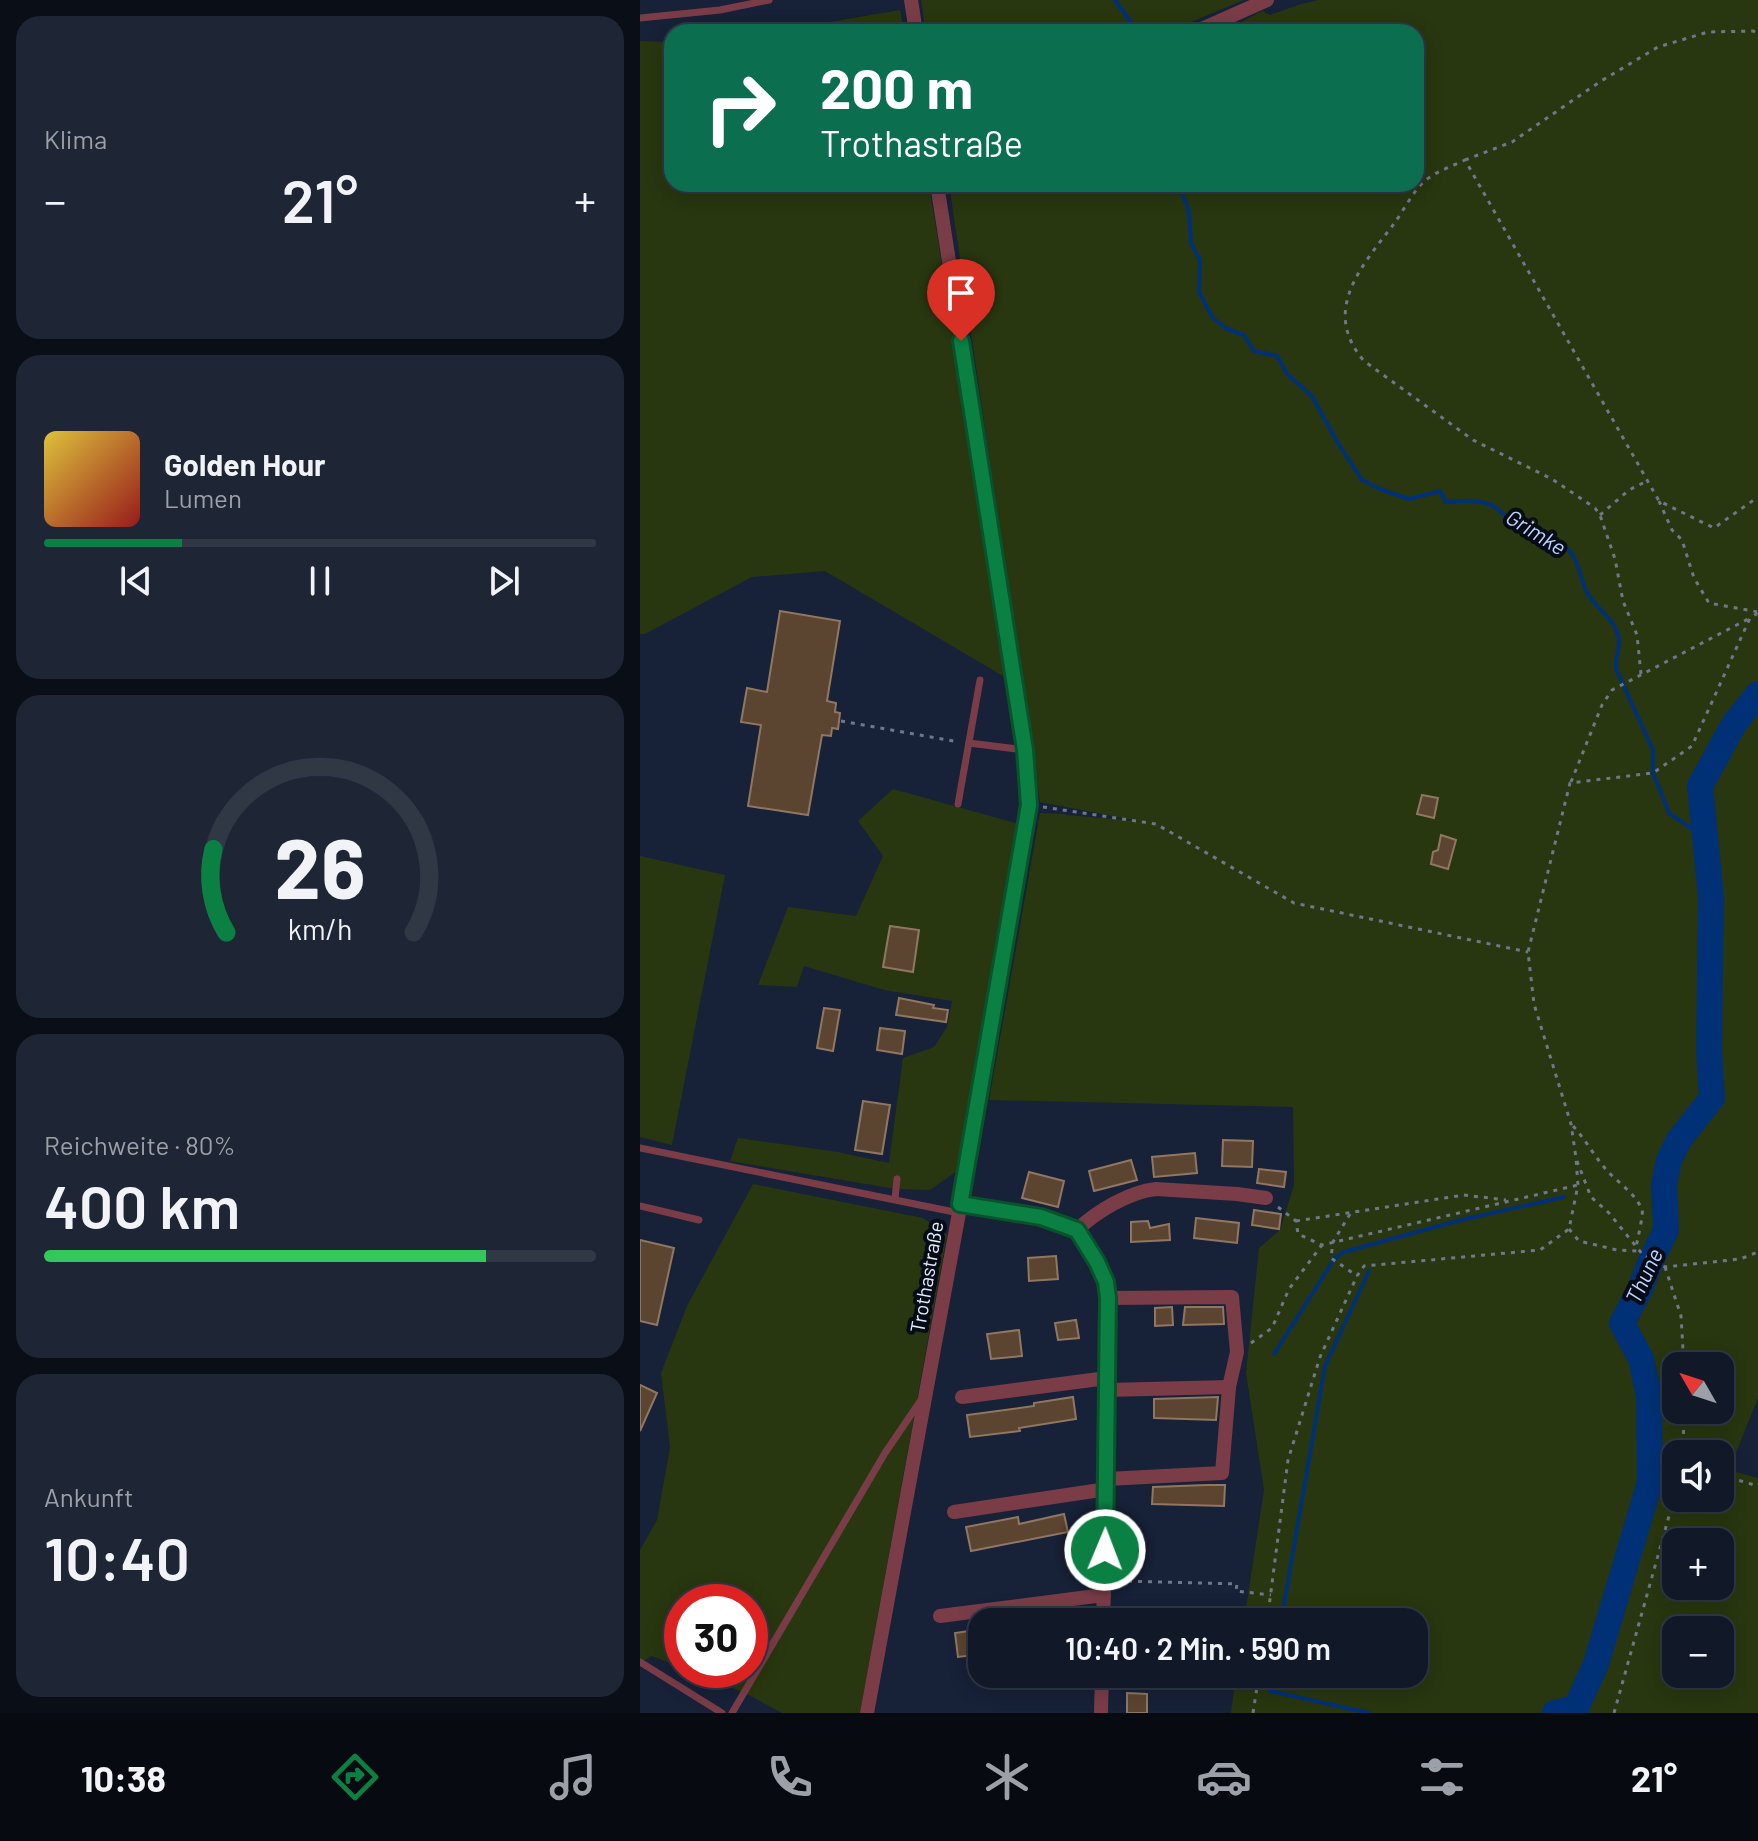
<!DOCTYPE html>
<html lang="de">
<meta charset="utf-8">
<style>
:root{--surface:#111929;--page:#1e2635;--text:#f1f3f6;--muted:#9ca0a8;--line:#303846;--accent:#0b8043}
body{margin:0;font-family:Barlow,sans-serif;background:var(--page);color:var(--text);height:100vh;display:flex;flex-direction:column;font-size:30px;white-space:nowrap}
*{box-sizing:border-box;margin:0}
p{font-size:26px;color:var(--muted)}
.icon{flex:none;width:44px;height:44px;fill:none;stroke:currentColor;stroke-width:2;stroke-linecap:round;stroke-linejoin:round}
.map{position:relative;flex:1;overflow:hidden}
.side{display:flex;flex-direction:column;gap:16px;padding:16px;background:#090e17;width:640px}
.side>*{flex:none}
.top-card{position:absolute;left:24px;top:24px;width:760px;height:168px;border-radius:24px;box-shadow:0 4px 20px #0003,0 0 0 2px var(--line);background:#0b6e4f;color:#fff;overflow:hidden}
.needle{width:52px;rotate:309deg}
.controls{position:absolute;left:1022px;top:1352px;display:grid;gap:16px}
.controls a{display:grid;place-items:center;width:72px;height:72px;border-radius:16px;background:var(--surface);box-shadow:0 4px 20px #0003,0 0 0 2px var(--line);font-size:40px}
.speed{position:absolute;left:24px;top:1584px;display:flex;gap:16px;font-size:40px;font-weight:700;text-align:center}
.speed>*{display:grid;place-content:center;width:104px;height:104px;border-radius:50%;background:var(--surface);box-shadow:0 4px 20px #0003,0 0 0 2px var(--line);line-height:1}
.speed .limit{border:12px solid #d22;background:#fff;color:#111}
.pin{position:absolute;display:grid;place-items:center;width:68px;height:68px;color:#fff;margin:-82px -34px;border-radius:50% 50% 50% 0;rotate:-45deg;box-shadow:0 0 8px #0007}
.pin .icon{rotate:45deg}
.me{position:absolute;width:88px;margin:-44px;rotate:1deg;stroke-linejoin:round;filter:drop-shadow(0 0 6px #0008)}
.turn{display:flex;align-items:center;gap:28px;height:168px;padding:0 24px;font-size:36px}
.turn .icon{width:104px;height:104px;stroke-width:2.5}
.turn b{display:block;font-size:56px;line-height:68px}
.big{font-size:60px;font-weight:600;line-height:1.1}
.side .widget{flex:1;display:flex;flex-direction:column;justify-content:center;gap:12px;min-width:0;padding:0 28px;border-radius:24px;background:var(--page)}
.side .dial{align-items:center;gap:0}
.dial svg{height:208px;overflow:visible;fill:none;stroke:var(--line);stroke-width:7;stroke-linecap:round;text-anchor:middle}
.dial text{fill:var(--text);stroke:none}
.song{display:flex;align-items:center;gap:24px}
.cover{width:96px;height:96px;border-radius:12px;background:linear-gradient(135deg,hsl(50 70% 55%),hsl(0 70% 35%))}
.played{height:8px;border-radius:4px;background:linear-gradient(90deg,var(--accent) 25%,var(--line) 25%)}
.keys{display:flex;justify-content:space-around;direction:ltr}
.heat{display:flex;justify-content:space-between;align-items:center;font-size:44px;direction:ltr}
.charge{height:12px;border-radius:6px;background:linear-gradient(90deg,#34c759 80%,var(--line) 0)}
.trip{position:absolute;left:328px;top:1608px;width:460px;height:80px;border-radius:24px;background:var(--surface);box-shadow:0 4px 20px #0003,0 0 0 2px var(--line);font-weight:600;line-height:80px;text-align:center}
.dock{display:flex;height:128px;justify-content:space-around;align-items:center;background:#070a10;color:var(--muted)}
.dock .icon{width:56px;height:56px}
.dock .active{color:var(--accent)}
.dock b{font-size:36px;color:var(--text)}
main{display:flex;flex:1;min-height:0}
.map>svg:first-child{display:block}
.green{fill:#28370f;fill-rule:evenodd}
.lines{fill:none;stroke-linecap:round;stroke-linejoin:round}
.stream{stroke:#003176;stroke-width:4}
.river{stroke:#003176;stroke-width:26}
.building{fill:#5b4430;stroke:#907761;stroke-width:2}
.path{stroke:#6e788b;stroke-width:3;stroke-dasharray:4 6;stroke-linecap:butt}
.service{stroke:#7a3d48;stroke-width:7}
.minor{stroke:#7a3d48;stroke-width:14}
.route-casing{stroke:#07532c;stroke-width:20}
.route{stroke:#0b8043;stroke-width:14}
.labels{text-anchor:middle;stroke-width:8;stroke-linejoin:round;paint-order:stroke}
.street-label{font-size:20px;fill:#e5edfc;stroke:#070b15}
.water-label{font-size:22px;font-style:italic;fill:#bad4fd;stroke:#070b15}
</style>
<main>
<section class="side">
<div class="widget"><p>Klima</p>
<div class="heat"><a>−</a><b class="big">21°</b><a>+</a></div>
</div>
<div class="widget">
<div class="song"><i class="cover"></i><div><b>Golden Hour</b><p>Lumen</p></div></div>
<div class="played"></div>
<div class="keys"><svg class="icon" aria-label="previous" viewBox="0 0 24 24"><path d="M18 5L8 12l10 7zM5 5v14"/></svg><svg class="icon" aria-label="pause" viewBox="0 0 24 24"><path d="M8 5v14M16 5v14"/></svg><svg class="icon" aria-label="next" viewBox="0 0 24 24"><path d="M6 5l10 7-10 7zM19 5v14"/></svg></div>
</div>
<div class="widget dial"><svg viewBox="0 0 100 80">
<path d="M14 69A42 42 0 1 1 86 69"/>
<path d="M14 69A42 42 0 0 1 9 37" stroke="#0b8043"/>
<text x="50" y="56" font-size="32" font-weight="700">26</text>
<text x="50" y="72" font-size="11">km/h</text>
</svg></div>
<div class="widget"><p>Reichweite · 80%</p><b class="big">400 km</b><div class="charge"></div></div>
<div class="widget"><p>Ankunft</p><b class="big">10:40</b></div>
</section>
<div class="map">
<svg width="1118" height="1713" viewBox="0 0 1118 1713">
<rect width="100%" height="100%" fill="#172137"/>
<!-- green -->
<g class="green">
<path d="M281,0H604L527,32H286Z"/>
<path d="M679,0H1118V1398L1089,1470L1118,1478V1713H591L596,1674H774V1622H604L624,1490L606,1373L619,1248L640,1230L654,1185L653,1107L349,1100L400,813L426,814V815L499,821L400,802L309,184H776V32H583L622,11L630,15L661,4ZM1036,1366H1080V1410H1036ZM1036,1454H1080V1498H1036ZM1036,1542H1080V1586H1036ZM1036,1630H1080V1674H1036Z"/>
<path d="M260,10L264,32H132Z"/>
<path d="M0,41L32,42V184H289L368,679L185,571L112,577L5,634H0Z"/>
<path d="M253,789L379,824L345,1007L317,1171L290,1190L256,1189L90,1161L98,1138L198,1152L249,1163L263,1058L294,1047L307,1027L312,1001L244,990L164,966L157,987L118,985L148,907L216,916L243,856L218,821Z"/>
<path d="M0,856L85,875L32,1145L0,1137Z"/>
<path d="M113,1184L283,1218L307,1235L220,1713H142L105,1693L48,1670H110V1602H42V1668L12,1656L0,1663V1550L17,1520L30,1447L21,1373L47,1306Z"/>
</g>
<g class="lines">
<!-- stream -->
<g class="stream">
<path d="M475,0L498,32"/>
<path d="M539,184L549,212L551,243L560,260L559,292L573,318L587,329L604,335L614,351L637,356L647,374L672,396L696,440L722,480L740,489L769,499L800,491L806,502C821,501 835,499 849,504C857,507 862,514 869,518C890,529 917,533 932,554C940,566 941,582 948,594C958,611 975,618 979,639C980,647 975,659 976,669L1013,750V773L1029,813L1066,839"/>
<path d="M634,1354L695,1258L704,1252L817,1221L924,1197"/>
<path d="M641,1622L685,1366L729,1271"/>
<path d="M633,1674L630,1691L729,1713"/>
</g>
<!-- river -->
<path class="river" d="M915,1713L936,1708L956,1664L1010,1482L1009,1396L1001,1359L982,1323L1000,1289L1010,1263L1026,1230L1024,1185L1029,1160L1039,1140L1072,1098L1069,1051L1071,897L1060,786L1094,724L1118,694"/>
</g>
<!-- building -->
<g class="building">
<path d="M140,611L200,621L187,701L196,703L195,712L200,713L198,729L192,728L191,736L182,735L168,815L108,806L121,725L101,722L107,688L127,692Z"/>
<path d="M782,795L798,798L794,818L777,814Z"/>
<path d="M801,835L816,840L808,869L791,864L793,852L798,850Z"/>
<path d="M250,926L279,930L273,972L243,967Z"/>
<path d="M259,998L294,1005L293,1008L308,1010L306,1022L256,1015Z"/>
<path d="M184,1008L200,1010L193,1051L177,1048Z"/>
<path d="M240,1028L265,1031L262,1054L237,1050Z"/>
<path d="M223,1101L250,1105L242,1154L215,1150Z"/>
<path d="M583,1140L613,1141L612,1167L582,1166Z"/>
<path d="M555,1153L557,1173L514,1177L512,1157Z"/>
<path d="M491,1160L497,1180L454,1191L449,1171Z"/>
<path d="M619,1169L646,1172L644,1187L617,1183Z"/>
<path d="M389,1172L424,1181L418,1207L382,1198Z"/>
<path d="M614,1210L641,1214L639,1229L612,1225Z"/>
<path d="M556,1218L599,1223L597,1243L554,1238Z"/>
<path d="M508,1221L510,1228L529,1224L530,1240L491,1242V1222Z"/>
<path d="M0,1240L34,1248L17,1325L0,1321Z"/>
<path d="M416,1256L418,1279L389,1281L388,1258Z"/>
<path d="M532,1307L533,1325L515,1326V1308Z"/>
<path d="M545,1307H583L584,1324L543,1325Z"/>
<path d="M436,1320L439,1338L418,1340L415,1323Z"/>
<path d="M379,1330L382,1356L351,1359L347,1334Z"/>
<path d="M0,1385L17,1393L0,1431Z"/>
<path d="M433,1397L436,1419L379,1428L380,1431L330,1437L327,1415L394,1406V1403Z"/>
<path d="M578,1397L576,1420L514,1418V1399Z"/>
<path d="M567,1485H585L584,1506L512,1504L513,1487Z"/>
<path d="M424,1514L428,1532L331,1551L326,1527L378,1517L379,1524Z"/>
<path d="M342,1629V1654L318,1657L315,1633Z"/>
<path d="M487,1693L507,1694V1713H487Z"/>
</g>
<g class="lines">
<!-- path -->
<g class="path">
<path d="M825,160L872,142L961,81L1018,47L1068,32L1113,31L1118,33"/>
<path d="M1019,501L1032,530L1042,540L1054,578L1069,603L1118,612"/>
<path d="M960,515L989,490L1007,481"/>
<path d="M1001,674L997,635L983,601L975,559L960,515L955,508L912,479L833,440L724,361C681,311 721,267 753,225C763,212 774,189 786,180C797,171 813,166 825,160L1019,501L1074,528L1118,497"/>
<path d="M201,721L319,742"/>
<path d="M931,782L962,705L972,690L1110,618"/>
<path d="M403,807L516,824L654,903L888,952"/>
<path d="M933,1126C945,1139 953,1154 964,1167C975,1181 996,1193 1002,1210C1004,1214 997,1240 996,1248"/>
<path d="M937,1161L951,1197L969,1213L1003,1255L1025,1267L1100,1259L1118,1252"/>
<path d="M638,1207L656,1221L658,1234L682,1245L938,1185"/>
<path d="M710,1214L693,1242L691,1258L717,1276"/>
<path d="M656,1221L824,1195L866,1200"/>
<path d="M929,1229L939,1241L977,1250L998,1251"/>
<path d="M1025,1267L1041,1316L1044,1366"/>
<path d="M611,1343L632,1328L649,1289L682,1245"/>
<path d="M1043,1454L1044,1410"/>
<path d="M1080,1475L1118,1486"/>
<path d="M478,1581L597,1584L596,1591L631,1595"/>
<path d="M627,1622L648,1460L680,1357L717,1276L724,1266L900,1250L929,1229L938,1185L936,1158L931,1124L894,1004L888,952L930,783L1013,773L1052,746L1110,618L1118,613"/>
<path d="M613,1713L619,1674"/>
<path d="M974,1713L1036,1491"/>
</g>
<!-- service -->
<g class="service">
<path d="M0,18L80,10L129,0"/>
<path d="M329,743L385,750"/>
<path d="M318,804L340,680"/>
<path d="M0,1148L319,1213"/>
<path d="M255,1199L257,1179"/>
<path d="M0,1206L59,1220"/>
<path d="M0,1662L82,1713"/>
<path d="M92,1713L245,1453L281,1400"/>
</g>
<!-- minor -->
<g class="minor">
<path d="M271,0L276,32"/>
<path d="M555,32L627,0"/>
<path d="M320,1204L401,1217L437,1230L457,1262L466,1282L468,1298L467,1479L463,1622"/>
<path d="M437,1230C457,1211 489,1192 516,1189L597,1194L626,1198"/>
<path d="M467,1390L589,1387"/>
<path d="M322,1397L467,1378"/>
<path d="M467,1479L582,1473L589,1387L597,1352L592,1297L468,1298"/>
<path d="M314,1512L467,1489"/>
<path d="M300,1616L464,1595"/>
<path d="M227,1713L319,1213L389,805L385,750L297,184"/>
<path d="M461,1713L462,1674"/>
</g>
</g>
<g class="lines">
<!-- route casing -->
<g class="route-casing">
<path id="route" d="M321,341L385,750L389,805L320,1204L401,1217L437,1230L457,1262L466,1282L468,1298L465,1550"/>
</g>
<!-- route -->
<use href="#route" class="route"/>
</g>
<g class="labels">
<!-- street labels -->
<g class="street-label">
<text transform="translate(287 1277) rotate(-80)" y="7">Trothastraße</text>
</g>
<!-- water labels -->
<g class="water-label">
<text transform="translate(896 532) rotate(32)" y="8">Grimke</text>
<text transform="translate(1004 1276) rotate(-65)" y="8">Thune</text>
</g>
</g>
</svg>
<div class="controls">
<a><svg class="needle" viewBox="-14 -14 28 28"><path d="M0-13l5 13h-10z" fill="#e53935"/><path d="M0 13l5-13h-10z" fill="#9ca0a8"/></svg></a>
<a><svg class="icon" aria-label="sound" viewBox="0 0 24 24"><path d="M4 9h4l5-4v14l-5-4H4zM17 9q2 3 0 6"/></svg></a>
<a>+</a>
<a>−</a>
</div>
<div class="speed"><div class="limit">30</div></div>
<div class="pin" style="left:321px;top:341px;background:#d93025"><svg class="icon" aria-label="arrive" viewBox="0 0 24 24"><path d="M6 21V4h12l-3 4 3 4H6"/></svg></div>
<svg class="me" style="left:465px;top:1550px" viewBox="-20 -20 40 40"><circle r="17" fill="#0b8043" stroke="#fff" stroke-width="3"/><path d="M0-11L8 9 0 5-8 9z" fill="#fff"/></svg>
<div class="trip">10:40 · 2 Min. · 590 m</div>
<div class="top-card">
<div class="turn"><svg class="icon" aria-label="right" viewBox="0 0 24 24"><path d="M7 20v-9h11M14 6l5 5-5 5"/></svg><div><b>200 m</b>Trothastraße</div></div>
</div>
</div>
</main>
<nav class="dock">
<b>10:38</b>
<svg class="icon active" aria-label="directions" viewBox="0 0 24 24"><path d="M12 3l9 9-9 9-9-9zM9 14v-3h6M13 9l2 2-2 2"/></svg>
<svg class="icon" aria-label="music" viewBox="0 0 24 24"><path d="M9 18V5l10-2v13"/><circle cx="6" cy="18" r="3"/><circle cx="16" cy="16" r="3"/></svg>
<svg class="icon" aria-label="phone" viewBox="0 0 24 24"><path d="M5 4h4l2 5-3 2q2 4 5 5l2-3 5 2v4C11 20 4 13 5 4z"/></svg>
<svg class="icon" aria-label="climate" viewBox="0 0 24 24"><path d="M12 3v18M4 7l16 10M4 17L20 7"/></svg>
<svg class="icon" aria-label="car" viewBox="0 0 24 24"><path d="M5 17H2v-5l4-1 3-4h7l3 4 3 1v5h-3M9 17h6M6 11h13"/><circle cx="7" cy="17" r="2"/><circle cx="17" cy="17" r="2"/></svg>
<svg class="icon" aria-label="filters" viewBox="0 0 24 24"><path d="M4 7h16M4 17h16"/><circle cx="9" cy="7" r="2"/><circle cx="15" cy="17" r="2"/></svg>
<b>21°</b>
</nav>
